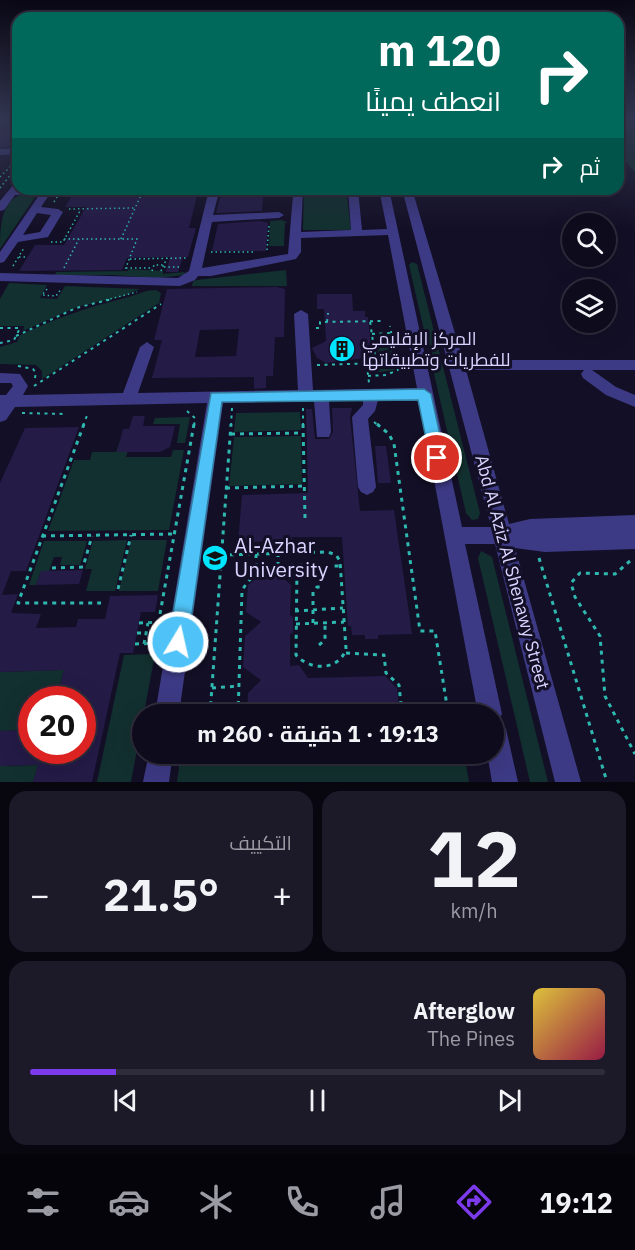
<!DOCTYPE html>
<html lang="ar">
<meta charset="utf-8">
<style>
:root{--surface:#0e0b1c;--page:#1c1929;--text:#f1f3f6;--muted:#9b9ba3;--line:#2e2b3b;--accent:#7c3aed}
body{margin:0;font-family:"IBM Plex Sans",Cairo,sans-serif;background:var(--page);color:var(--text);direction:rtl;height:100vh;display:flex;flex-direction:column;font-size:22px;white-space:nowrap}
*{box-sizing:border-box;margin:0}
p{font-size:20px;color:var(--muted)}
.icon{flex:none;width:33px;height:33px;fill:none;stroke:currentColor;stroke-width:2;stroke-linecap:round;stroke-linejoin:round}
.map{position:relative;height:782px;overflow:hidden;direction:ltr}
.details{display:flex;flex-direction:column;gap:9px;padding:9px;background:#08060f;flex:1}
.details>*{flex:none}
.banner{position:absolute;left:12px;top:12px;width:612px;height:183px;border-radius:18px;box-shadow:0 6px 24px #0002,0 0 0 2px var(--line);direction:rtl;background:#00695c;color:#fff;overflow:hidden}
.fabs{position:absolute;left:562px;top:213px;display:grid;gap:12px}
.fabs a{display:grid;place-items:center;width:54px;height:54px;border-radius:50%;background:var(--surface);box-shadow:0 6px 24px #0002,0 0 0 2px var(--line);font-size:30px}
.speed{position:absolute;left:18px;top:686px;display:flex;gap:12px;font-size:30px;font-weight:700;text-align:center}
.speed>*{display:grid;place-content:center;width:78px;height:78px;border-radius:50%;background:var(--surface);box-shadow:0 6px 24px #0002,0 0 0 2px var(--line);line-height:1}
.speed .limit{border:9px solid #d22;background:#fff;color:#111}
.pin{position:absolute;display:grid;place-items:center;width:51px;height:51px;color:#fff;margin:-26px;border:3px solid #fff;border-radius:50%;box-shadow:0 2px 6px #0007}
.me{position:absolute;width:66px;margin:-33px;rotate:9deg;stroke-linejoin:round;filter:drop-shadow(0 0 4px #0008)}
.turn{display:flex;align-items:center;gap:21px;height:126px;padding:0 24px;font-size:27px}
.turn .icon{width:78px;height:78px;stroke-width:2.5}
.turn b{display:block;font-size:42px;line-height:51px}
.then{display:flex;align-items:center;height:57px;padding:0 24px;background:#0003;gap:12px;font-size:22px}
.big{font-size:45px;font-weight:700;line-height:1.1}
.details .tile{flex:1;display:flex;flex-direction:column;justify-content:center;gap:9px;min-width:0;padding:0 21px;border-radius:18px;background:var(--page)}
.details .dial{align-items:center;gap:0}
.dial b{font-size:78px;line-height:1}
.song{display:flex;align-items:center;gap:18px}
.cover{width:72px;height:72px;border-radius:9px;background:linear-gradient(135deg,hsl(50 70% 55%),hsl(340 70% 35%))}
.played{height:6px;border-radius:3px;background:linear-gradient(90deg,var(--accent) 15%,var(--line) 15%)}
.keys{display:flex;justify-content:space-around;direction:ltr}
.heat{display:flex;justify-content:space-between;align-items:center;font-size:33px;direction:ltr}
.details .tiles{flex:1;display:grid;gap:9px;grid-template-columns:1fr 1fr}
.tile:last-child{grid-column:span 2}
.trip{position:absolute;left:132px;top:704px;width:372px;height:60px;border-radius:30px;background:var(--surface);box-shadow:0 6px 24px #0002,0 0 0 2px var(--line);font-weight:700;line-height:60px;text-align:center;direction:rtl}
.tabs{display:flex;height:96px;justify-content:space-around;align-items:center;background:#06040b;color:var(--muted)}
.tabs .icon{width:42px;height:42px}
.tabs .current{color:var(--accent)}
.tabs b{font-size:27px;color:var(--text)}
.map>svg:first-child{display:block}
.green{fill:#12302f}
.building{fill:#241b47;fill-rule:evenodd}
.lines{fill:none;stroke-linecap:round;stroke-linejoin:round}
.path-far2{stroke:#2fb8b0;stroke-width:1.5;stroke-dasharray:1.5 3;stroke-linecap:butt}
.path-far1{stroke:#2fb8b0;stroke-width:2;stroke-dasharray:3 4.5;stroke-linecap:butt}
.path{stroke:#2fb8b0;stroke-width:3;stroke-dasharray:4 5;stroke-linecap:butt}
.minor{fill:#3d3a85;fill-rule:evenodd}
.route{fill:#4fc3f7;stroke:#337fa1;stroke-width:1.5}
.labels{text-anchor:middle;stroke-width:6;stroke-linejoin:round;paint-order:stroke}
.poi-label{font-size:18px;fill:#d9d4ff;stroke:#130f26;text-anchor:start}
.street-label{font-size:18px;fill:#d9d4ff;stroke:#130f26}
.near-poi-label{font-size:21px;fill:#d9d4ff;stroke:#130f26;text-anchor:start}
</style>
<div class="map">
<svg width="635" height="782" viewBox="0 0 635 782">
<rect width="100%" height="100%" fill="#130f26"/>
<!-- green -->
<g class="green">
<path d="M618,120H635V172L625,161L618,159Z"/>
<path d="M304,189H346L351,230H303Z"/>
<path d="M24,194L35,197L0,249C0,229 0,199 24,194Z"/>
<path d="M282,220L288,223H285L284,246H269L270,221Z"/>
<path d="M412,262L417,264L480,513L478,519L472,520L466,513L409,265Z"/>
<path d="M129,269L163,271V274L185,272L184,275L159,278L113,275H55L56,272L128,271Z"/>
<path d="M286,270L287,286H192L193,281L197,280Z"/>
<path d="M9,283L47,285L40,298L57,299L65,286L140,289L124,296L77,307L23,331L24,326H0V299Z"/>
<path d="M156,290L161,293L159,303L42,379V371L36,365L0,364V347L17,342L20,335C57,318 85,308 125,298C137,295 144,290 156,290Z"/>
<path d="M391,345L395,370L373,373L372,366H379L377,346Z"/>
<path d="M300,412L301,430L234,432L236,413Z"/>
<path d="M190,417L185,443H177L180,424H153L155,418Z"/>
<path d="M301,436L302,484L229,486L234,437Z"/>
<path d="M120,441L130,443L126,457H171L173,450H184L169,530L48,531L74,460H90L92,452H116Z"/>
<path d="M127,540L115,591H86L92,569H85L93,541Z"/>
<path d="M131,540H167L158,591H119Z"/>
<path d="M44,541H87L80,565H60L62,557H54L49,571H41L36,585H29Z"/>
<path d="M481,551L492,557L548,782H530L478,558Z"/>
<path d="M155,654L131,782H97L124,655Z"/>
<path d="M64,670L56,699H32L31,730L0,731V672Z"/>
<path d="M429,753H464L469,782H177L180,759Z"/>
<path d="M38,765L33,782H0V766Z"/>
</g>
<!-- building -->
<g class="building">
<path d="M0,120H18V146L0,147Z"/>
<path d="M76,189H186L183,196H197L189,228H196L188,257H183L178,272H166L170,257L127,258L122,270L19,271L35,245H64L86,207H65Z"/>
<path d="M223,196L263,197L262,211L216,213L220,198Z"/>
<path d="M261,221L268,223L266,251H212L218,224Z"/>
<path d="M276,287L285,289L284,337H275L273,376H266V388L254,389V377L152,378L162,340H154L167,289ZM239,329L236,356L195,357L200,330Z"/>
<path d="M317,294H352L353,311H365V317H368L372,357L326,363L317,358L312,348L326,341L324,309H317Z"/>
<path d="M332,408H352L350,417L360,511L394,510L412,634L378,635V639H365V635H352L351,626H348L342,537H292V541L238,542L242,495L308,493L306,409H312L315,439H329L333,432Z"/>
<path d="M133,416H145L143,426H175L170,447L160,452H117L123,429H129Z"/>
<path d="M79,427L26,571H11L2,595L18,594L11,613L41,614L36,628L76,627L78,619H105L110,596L158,595L155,612H141L133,653H120L92,782H33L38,765L0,766V731L32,730V750H82V699H56L64,670L0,672V483L25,428Z"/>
<path d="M375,446H386L391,483H378Z"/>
<path d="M83,570L79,584L36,585L41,571Z"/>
<path d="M280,575L291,585L290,615L293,617V633L290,634V666L299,665L308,678L385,676L397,688L400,714H247L248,693L261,680L243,667L245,636L261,622L246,612L248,585L259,576Z"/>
</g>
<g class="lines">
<!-- path-far2 -->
<g class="path-far2">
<path d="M0,177L16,161"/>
<path d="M0,188L11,174L18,170"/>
<path d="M131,189L129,195H200"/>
<path d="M59,192H72"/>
<path d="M56,195H70L72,192"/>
<path d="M54,202L62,189"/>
<path d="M69,209L135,208"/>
<path d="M64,239H137L125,270"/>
<path d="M121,239L141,195"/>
<path d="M51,242H63L81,209"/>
<path d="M267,250L269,226"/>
<path d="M211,252H253"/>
<path d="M19,257H27"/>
<path d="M130,259L186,258"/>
<path d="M13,266L24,248"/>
<path d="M164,267H181"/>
<path d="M64,268L79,239"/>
<path d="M126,268H153"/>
<path d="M152,271L154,265H165"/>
<path d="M161,271L167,258"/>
<path d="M47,289L42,295L56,296L61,289"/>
<path d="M106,300L137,292"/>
</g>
<!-- path-far1 -->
<g class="path-far1">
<path d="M327,322L328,313"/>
<path d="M0,328H20L14,340L0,343"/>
<path d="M316,328H320V322L384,321"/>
<path d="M372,334L391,333"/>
<path d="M16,336L76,308L112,299"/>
<path d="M374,345H393"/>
<path d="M366,357L369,383"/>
<path d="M317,365L376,363L370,321"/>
<path d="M18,366L33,369L36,373L34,382"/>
<path d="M368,376L386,375L398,370L390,326"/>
<path d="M34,386L161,304"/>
<path d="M303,408V426"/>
<path d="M187,411L195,418L194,426"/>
<path d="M22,413L65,414"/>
<path d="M374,422L379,426"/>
<path d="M83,426L88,413"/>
<path d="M231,426L232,408"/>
</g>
<!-- path -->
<g class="path">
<path d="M84,424L18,603H101"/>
<path d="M303,424L305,518"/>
<path d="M377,424L389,434L394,444L420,631H435L448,712L414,714"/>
<path d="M231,434L303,433"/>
<path d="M226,488L305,486"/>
<path d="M42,536L174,534"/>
<path d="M278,553V567"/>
<path d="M256,554V570"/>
<path d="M221,555L328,552L336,555L340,561L346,649C339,671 310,671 296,655L297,567"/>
<path d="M539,558L607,782"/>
<path d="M630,561L615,574L580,573L571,583L575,597L600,636L605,696L635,754"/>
<path d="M52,568L83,567L92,536"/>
<path d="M118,589L131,535"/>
<path d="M295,611L343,608"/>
<path d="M160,614L194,424"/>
<path d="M139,623L163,622"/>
<path d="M313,623V592L317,587H323"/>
<path d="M296,624L344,622"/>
<path d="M137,633H146"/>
<path d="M135,644L160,643"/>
<path d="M144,644L148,623"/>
<path d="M319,645L325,640V623"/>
<path d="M346,653L384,655L386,673L399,685L402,714"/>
<path d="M212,688L239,686"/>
<path d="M210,714L231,424"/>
<path d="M238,714L242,591C259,556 307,566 340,566"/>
</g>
<!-- minor -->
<g class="minor">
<path d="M18,148V154L0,155V149Z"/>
<path d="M18,182V189H53L41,207L58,209L63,212L48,237L18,242L4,262L0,263V252L40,194L15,195L4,210L0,211V201L15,183ZM37,213L51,215L40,232L23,235Z"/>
<path d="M218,189H303L301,232L351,230L348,189H358L362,230L387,229L379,189H389L462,527H491L402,189H412L463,360H635V370H592L616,387L635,395V407L606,395L583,378L581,374L584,370H466L509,524L530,519L635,515V549L545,552L515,548L581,782H555L495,544H465L502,714L499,719L506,729L518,782H492L487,753H494V714H478L419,400H378L375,411L368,419L376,487L373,492L367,495L361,492L358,487L352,417L363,405V401H329L331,432L329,437H317L314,401L223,403L179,714H155L207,403L15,407L6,420L0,422V395H6L13,386L11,383H0V373L20,374L28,386L23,395L123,393L140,347L147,342L154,347L138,393L298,390L294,314L301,310L308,314L313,390L417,388L388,235L301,238V252L296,259L211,276H198L195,280L180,286L0,281V273L178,278L189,271L208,194ZM223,194L293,195L288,254L202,268L212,222L279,218L284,215L279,212L213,215L218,196Z"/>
<path d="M149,753H173L169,782H143Z"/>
</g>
</g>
<!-- sky -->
<linearGradient id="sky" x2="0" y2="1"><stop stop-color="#0a0815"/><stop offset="0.52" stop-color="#333752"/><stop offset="1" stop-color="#333752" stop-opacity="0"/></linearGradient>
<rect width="635" height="229" fill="url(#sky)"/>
<!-- route -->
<path class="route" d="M424,389L431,394L445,458L437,465L430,458L418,400L222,402L188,642L185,649L178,652L171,649L168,642L211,393Z"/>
<!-- icons -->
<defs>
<g id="building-disc" transform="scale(1.35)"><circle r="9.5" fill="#00e5ff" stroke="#130f26"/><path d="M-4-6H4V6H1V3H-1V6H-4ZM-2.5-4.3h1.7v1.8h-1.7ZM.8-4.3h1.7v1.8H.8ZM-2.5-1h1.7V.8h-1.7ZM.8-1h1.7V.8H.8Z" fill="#111"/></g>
<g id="university-disc" transform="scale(1.35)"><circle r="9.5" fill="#00e5ff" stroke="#130f26"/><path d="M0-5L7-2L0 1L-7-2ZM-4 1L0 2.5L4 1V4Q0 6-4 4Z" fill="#111"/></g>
</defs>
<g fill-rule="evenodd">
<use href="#building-disc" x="342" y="349"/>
<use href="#university-disc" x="215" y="558"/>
</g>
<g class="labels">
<!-- poi labels -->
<g class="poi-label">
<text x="362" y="345">المركز الإقليمي<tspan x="362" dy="21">للفطريات وتطبيقاتها</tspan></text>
</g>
<!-- street labels -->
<g class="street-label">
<text transform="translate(512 572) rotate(75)" y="6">Abd Al Aziz Al Shenawy Street</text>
</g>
<!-- near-poi labels -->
<g class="near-poi-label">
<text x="234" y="553">Al-Azhar<tspan x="234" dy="24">University</tspan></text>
</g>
</g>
</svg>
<div class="fabs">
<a><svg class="icon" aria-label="search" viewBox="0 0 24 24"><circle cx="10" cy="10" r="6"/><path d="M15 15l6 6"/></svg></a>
<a><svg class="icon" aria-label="layers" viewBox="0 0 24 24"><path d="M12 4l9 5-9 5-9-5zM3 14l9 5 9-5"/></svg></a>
</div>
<div class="speed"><div class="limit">20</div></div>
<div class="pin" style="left:437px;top:458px;background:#d93025"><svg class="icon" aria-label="arrive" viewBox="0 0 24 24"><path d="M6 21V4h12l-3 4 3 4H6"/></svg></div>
<svg class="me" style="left:178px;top:642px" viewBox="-20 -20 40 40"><circle r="17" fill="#4fc3f7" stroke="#fff" stroke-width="3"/><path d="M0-11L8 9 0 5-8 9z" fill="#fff"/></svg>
<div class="trip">19:13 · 1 دقيقة · 260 m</div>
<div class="banner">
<div class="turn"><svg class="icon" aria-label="right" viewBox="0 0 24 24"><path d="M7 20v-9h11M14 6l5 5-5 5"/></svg><div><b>120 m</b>انعطف يمينًا</div></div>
<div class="then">ثم<svg class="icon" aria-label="right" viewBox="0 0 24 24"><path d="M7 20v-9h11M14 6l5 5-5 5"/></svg></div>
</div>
</div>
<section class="details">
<div class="tiles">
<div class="tile dial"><b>12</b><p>km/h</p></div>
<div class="tile"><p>التكييف</p>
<div class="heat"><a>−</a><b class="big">21.5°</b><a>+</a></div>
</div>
<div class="tile">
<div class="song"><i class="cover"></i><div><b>Afterglow</b><p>The Pines</p></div></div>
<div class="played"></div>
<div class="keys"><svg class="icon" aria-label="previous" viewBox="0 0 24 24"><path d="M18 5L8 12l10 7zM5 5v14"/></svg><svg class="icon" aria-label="pause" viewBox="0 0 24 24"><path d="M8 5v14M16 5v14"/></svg><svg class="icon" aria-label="next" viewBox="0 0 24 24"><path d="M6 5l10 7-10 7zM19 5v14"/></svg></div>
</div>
</div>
</section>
<nav class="tabs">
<b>19:12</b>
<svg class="icon current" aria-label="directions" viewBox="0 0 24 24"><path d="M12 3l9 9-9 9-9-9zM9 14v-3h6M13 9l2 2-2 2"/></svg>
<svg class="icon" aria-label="music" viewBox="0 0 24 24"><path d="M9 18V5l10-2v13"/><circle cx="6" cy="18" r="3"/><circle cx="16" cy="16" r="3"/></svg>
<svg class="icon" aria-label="phone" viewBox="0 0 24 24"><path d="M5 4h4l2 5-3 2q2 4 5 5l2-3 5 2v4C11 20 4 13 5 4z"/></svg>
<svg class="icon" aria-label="climate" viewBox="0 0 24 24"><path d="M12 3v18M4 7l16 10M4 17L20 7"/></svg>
<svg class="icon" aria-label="car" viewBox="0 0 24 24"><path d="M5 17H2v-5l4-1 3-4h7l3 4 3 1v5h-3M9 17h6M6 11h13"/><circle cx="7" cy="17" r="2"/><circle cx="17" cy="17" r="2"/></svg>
<svg class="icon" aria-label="filters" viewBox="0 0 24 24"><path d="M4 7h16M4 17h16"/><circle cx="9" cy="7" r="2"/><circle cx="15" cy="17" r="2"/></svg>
</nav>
